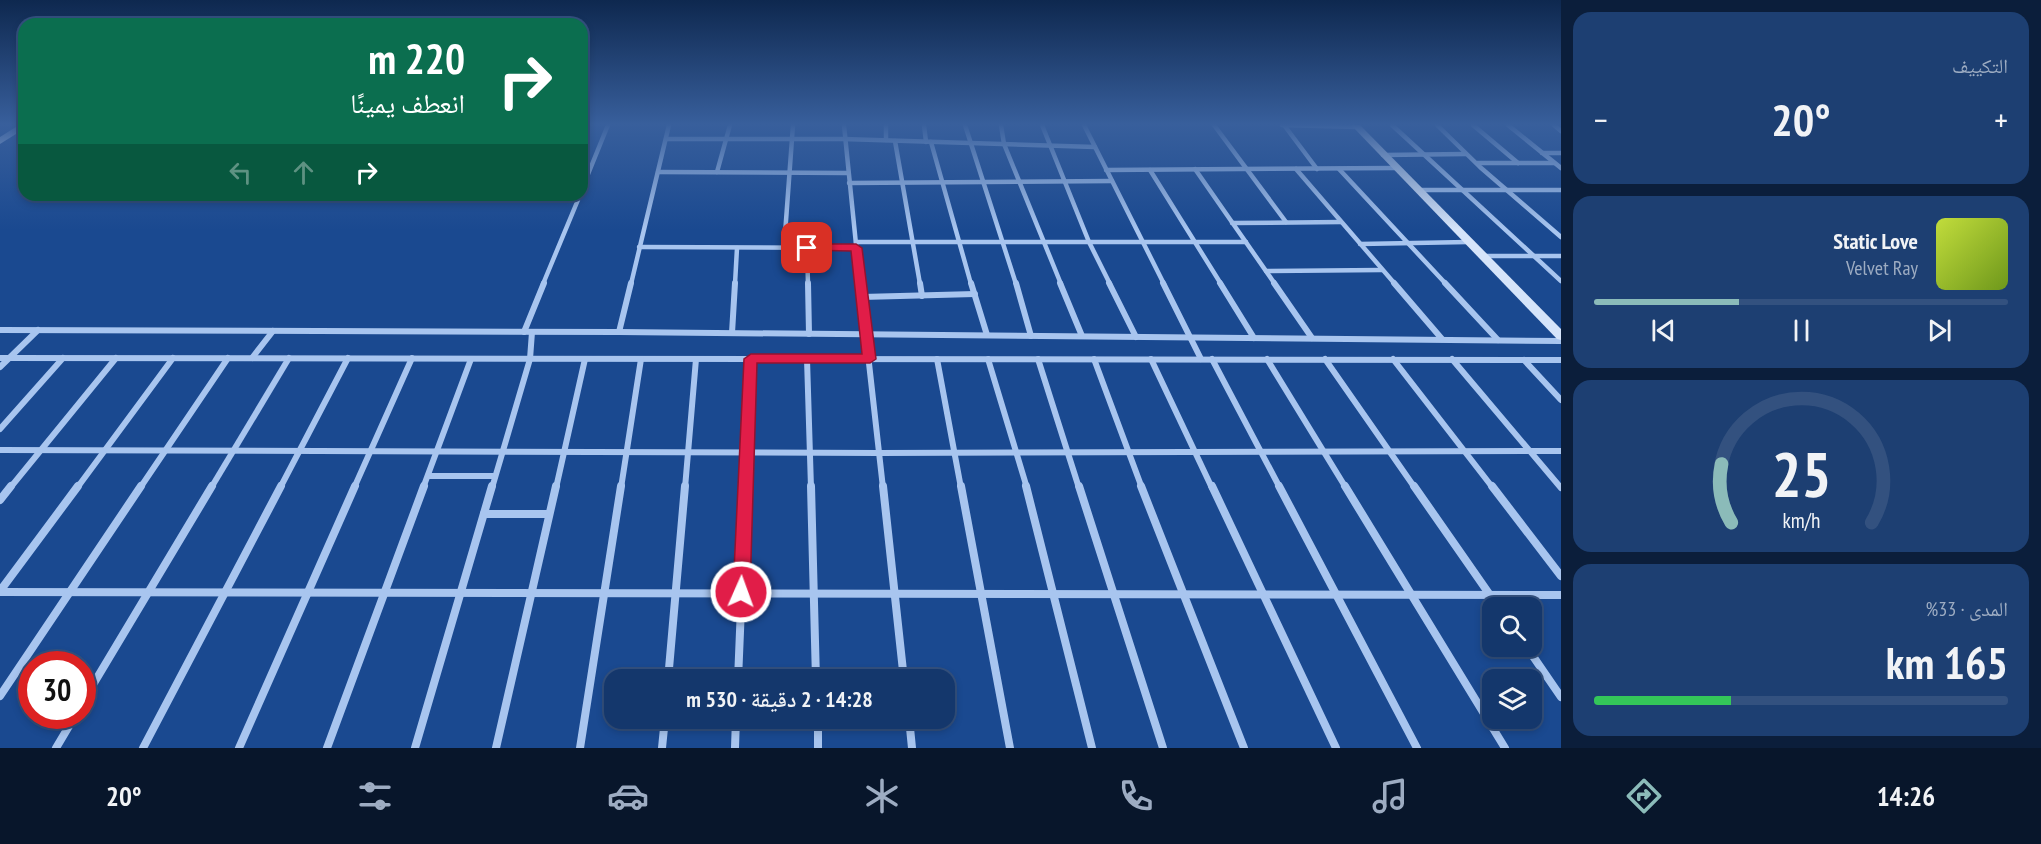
<!DOCTYPE html>
<html lang="ar">
<meta charset="utf-8">
<style>
:root{--surface:#14376c;--page:#1d3f72;--text:#f1f3f6;--muted:#9dacc2;--line:#33517f;--accent:#8bbbb9}
body{margin:0;font-family:"PT Sans Narrow","Noto Naskh Arabic",sans-serif;background:var(--page);color:var(--text);direction:rtl;height:100vh;display:flex;flex-direction:column;font-size:22px;white-space:nowrap}
*{box-sizing:border-box;margin:0}
p{font-size:20px;color:var(--muted)}
.icon{flex:none;width:33px;height:33px;fill:none;stroke:currentColor;stroke-width:2;stroke-linecap:round;stroke-linejoin:round}
.map{position:relative;flex:1;overflow:hidden;direction:ltr}
.sheet{display:flex;flex-direction:column;gap:12px;padding:12px;background:#0b1e3b;width:480px}
.sheet>*{flex:none}
.banner{position:absolute;left:18px;top:18px;width:570px;height:183px;border-radius:18px;box-shadow:0 3px 9px #0003,0 0 0 2px var(--line);direction:rtl;background:#0b6e4f;color:#fff;overflow:hidden}
.tools{position:absolute;left:1482px;top:597px;display:grid;gap:12px}
.tools a{display:grid;place-items:center;width:60px;height:60px;border-radius:12px;background:var(--surface);box-shadow:0 3px 9px #0003,0 0 0 2px var(--line);font-size:30px}
.speed{position:absolute;left:18px;top:651px;display:flex;gap:12px;font-size:30px;font-weight:700;text-align:center}
.speed>*{display:grid;place-content:center;width:78px;height:78px;border-radius:50%;background:var(--surface);box-shadow:0 3px 9px #0003,0 0 0 2px var(--line);line-height:1}
.speed .limit{border:9px solid #d22;background:#fff;color:#111}
.pin{position:absolute;display:grid;place-items:center;width:51px;height:51px;color:#fff;margin:-26px;border-radius:12px;box-shadow:0 3px 9px #0006}
.me{position:absolute;width:66px;margin:-33px;rotate:2deg;stroke-linejoin:round;filter:drop-shadow(0 0 4px #0008)}
.turn{display:flex;align-items:center;gap:21px;height:126px;padding:0 24px;font-size:27px}
.turn .icon{width:78px;height:78px;stroke-width:2.5}
.turn b{display:block;font-size:42px;line-height:51px}
.lanes{display:flex;align-items:center;height:57px;padding:0 24px;background:#0003;justify-content:center;gap:30px;direction:ltr}
.lanes .off{opacity:.35}
.big{font-size:45px;font-weight:600;line-height:1.1}
.sheet .card{flex:1;display:flex;flex-direction:column;justify-content:center;gap:9px;min-width:0;padding:0 21px;border-radius:18px;background:var(--page)}
.sheet .dial{align-items:center;gap:0}
.dial svg{height:156px;overflow:visible;fill:none;stroke:var(--line);stroke-width:7;stroke-linecap:round;text-anchor:middle}
.dial text{fill:var(--text);stroke:none}
.song{display:flex;align-items:center;gap:18px}
.cover{width:72px;height:72px;border-radius:9px;background:linear-gradient(135deg,hsl(70 70% 55%),hsl(80 70% 35%))}
.played{height:6px;border-radius:3px;background:linear-gradient(90deg,var(--accent) 35%,var(--line) 35%)}
.keys{display:flex;justify-content:space-around;direction:ltr}
.heat{display:flex;justify-content:space-between;align-items:center;font-size:33px;direction:ltr}
.charge{height:9px;border-radius:4px;background:linear-gradient(90deg,#34c759 33%,var(--line) 0)}
.trip{position:absolute;left:604px;top:669px;width:351px;height:60px;border-radius:18px;background:var(--surface);box-shadow:0 3px 9px #0003,0 0 0 2px var(--line);font-weight:600;line-height:60px;text-align:center;direction:rtl}
.tabs{display:flex;height:96px;justify-content:space-around;align-items:center;background:#08162b;color:var(--muted)}
.tabs .icon{width:42px;height:42px}
.tabs .selected{color:var(--accent)}
.tabs b{font-size:27px;color:var(--text)}
main{display:flex;flex:1;min-height:0}
.map>svg:first-child{display:block}
.lines{fill:none;stroke-linecap:round;stroke-linejoin:round}
.minor-far2{stroke:#a8c5ef;stroke-width:4.5}
.minor-far1{stroke:#a8c5ef;stroke-width:6}
.minor{stroke:#a8c5ef;stroke-width:8}
.tertiary{fill:#a8c5ef;fill-rule:evenodd}
.secondary{fill:#d5e4fa;fill-rule:evenodd}
.route{fill:#e11d48;stroke:#92132f;stroke-width:1.5}
</style>
<main>
<section class="sheet">
<div class="card"><p>التكييف</p>
<div class="heat"><a>−</a><b class="big">20°</b><a>+</a></div>
</div>
<div class="card">
<div class="song"><i class="cover"></i><div><b>Static Love</b><p>Velvet Ray</p></div></div>
<div class="played"></div>
<div class="keys"><svg class="icon" aria-label="previous" viewBox="0 0 24 24"><path d="M18 5L8 12l10 7zM5 5v14"/></svg><svg class="icon" aria-label="pause" viewBox="0 0 24 24"><path d="M8 5v14M16 5v14"/></svg><svg class="icon" aria-label="next" viewBox="0 0 24 24"><path d="M6 5l10 7-10 7zM19 5v14"/></svg></div>
</div>
<div class="card dial"><svg viewBox="0 0 100 80">
<path d="M14 69A42 42 0 1 1 86 69"/>
<path d="M14 69A42 42 0 0 1 9 39" stroke="#8bbbb9"/>
<text x="50" y="56" font-size="32" font-weight="700">25</text>
<text x="50" y="72" font-size="11">km/h</text>
</svg></div>
<div class="card"><p>المدى · 33%</p><b class="big">165 km</b><div class="charge"></div></div>
</section>
<div class="map">
<svg width="1561" height="748" viewBox="0 0 1561 748">
<rect width="100%" height="100%" fill="#1a4990"/>
<g class="lines">
<!-- minor-far2 -->
<g class="minor-far2">
<path d="M844,125L860,284"/>
<path d="M886,125V140"/>
<path d="M924,125L926,142"/>
<path d="M965,125L1016,284"/>
<path d="M1001,125L1004,144L1061,284"/>
<path d="M1042,125L1089,242L1110,284"/>
<path d="M1084,125L1164,284"/>
<path d="M1214,125L1286,222"/>
<path d="M1282,125L1357,127"/>
<path d="M1284,125L1317,169"/>
<path d="M1392,125L1561,281"/>
<path d="M1437,125L1480,167L1561,237"/>
<path d="M1473,125L1518,163"/>
<path d="M1508,125L1561,168"/>
<path d="M1554,125L1561,131"/>
<path d="M666,139H844L1095,147"/>
<path d="M895,141L920,284"/>
<path d="M931,142L971,284"/>
<path d="M1542,153H1561"/>
<path d="M1383,155L1466,154"/>
<path d="M1477,163H1554"/>
<path d="M1195,169L1275,284"/>
<path d="M1296,169L1395,284"/>
<path d="M1339,169L1446,284"/>
<path d="M1106,170L1395,168"/>
<path d="M1150,170L1221,284"/>
<path d="M658,172L848,173"/>
<path d="M717,172L730,125"/>
<path d="M849,183L1112,181"/>
<path d="M582,189L608,125"/>
<path d="M1418,190H1561"/>
<path d="M1232,223L1341,222"/>
<path d="M856,242H1246"/>
<path d="M1360,244L1468,242"/>
<path d="M639,247L856,248"/>
<path d="M784,248L793,125"/>
<path d="M807,248L808,284"/>
<path d="M1482,256H1561"/>
<path d="M1266,271L1382,270"/>
<path d="M543,284L580,195"/>
<path d="M631,284L669,125"/>
<path d="M735,284L737,248"/>
</g>
<!-- minor-far1 -->
<g class="minor-far1">
<path d="M808,283L809,334"/>
<path d="M860,283L883,488"/>
<path d="M920,283L922,296"/>
<path d="M971,283L987,335"/>
<path d="M1016,283L1031,336"/>
<path d="M1060,283L1082,336"/>
<path d="M1109,283L1136,337"/>
<path d="M1163,283L1201,359"/>
<path d="M1220,283L1254,338"/>
<path d="M1274,283L1312,338"/>
<path d="M1394,283L1442,339"/>
<path d="M1445,283L1498,340"/>
<path d="M862,297L975,294"/>
<path d="M524,332L544,283"/>
<path d="M619,332L631,283"/>
<path d="M732,333L735,283"/>
<path d="M0,358L1561,360"/>
<path d="M252,358L273,331"/>
<path d="M807,359L811,488"/>
<path d="M937,359L961,488"/>
<path d="M988,359L1027,488"/>
<path d="M1038,359L1079,488"/>
<path d="M1094,359L1142,488"/>
<path d="M1151,359L1212,488"/>
<path d="M1212,359L1280,488"/>
<path d="M1267,359L1346,488"/>
<path d="M1325,359L1415,488"/>
<path d="M1393,359L1493,488"/>
<path d="M1452,359L1561,488"/>
<path d="M1524,360L1561,400"/>
<path d="M0,367L38,330"/>
<path d="M0,429L63,358"/>
<path d="M0,450L879,453L1561,451"/>
<path d="M428,476H495"/>
<path d="M10,488L116,358"/>
<path d="M77,488L173,358"/>
<path d="M140,488L228,358"/>
<path d="M211,488L289,358"/>
<path d="M280,488L348,358"/>
<path d="M354,488L412,358"/>
<path d="M423,488L471,359"/>
<path d="M492,488L530,359L532,332"/>
<path d="M556,488L585,359"/>
<path d="M621,488L641,359"/>
<path d="M685,488L696,359"/>
<path d="M746,488L751,359"/>
</g>
<!-- minor -->
<g class="minor">
<path d="M811,486L816,680"/>
<path d="M883,486L904,680"/>
<path d="M961,486L1010,748"/>
<path d="M1026,486L1092,748"/>
<path d="M1079,486L1163,748"/>
<path d="M1141,486L1244,748"/>
<path d="M1212,486L1336,748"/>
<path d="M1279,486L1417,748"/>
<path d="M1345,486L1505,748"/>
<path d="M1414,486L1499,608"/>
<path d="M1492,486L1561,576"/>
<path d="M0,500L11,486"/>
<path d="M484,514H549"/>
<path d="M0,591L78,486"/>
<path d="M0,592L1561,595"/>
<path d="M1526,646L1561,697"/>
<path d="M668,680L685,486"/>
<path d="M738,680L746,486"/>
<path d="M0,696L141,486"/>
<path d="M82,703L212,486"/>
<path d="M818,718V748"/>
<path d="M909,718L912,748"/>
<path d="M56,748L75,716"/>
<path d="M143,748L281,486"/>
<path d="M239,748L355,486"/>
<path d="M327,748L424,486"/>
<path d="M415,748L492,486"/>
<path d="M496,748L556,486"/>
<path d="M580,748L621,486"/>
<path d="M662,748L665,718"/>
<path d="M735,748L736,718"/>
</g>
<!-- tertiary -->
<path class="tertiary" d="M0,327L619,329L1561,338V344L619,335L0,333Z"/>
<!-- secondary -->
<g class="secondary">
<path d="M19,125H24V129L0,144V137Z"/>
<path d="M1351,125H1360L1561,329V340L1557,339Z"/>
</g>
</g>
<!-- sky -->
<linearGradient id="sky" x2="0" y2="1"><stop stop-color="#0e284f"/><stop offset="0.54" stop-color="#385f9c"/><stop offset="1" stop-color="#385f9c" stop-opacity="0"/></linearGradient>
<rect width="1561" height="230" fill="url(#sky)"/>
<!-- route -->
<path class="route" d="M807,244H856L862,248L876,359L870,363H757L750,592L747,598L741,600L735,598L733,592L744,359L751,354H862L851,251L803,250V245Z"/>
</svg>
<div class="tools">
<a><svg class="icon" aria-label="search" viewBox="0 0 24 24"><circle cx="10" cy="10" r="6"/><path d="M15 15l6 6"/></svg></a>
<a><svg class="icon" aria-label="layers" viewBox="0 0 24 24"><path d="M12 4l9 5-9 5-9-5zM3 14l9 5 9-5"/></svg></a>
</div>
<div class="speed"><div class="limit">30</div></div>
<div class="pin" style="left:807px;top:248px;background:#d93025"><svg class="icon" aria-label="arrive" viewBox="0 0 24 24"><path d="M6 21V4h12l-3 4 3 4H6"/></svg></div>
<svg class="me" style="left:741px;top:592px" viewBox="-20 -20 40 40"><circle r="17" fill="#e11d48" stroke="#fff" stroke-width="3"/><path d="M0-11L8 9 0 5-8 9z" fill="#fff"/></svg>
<div class="trip">14:28 · 2 دقيقة · 530 m</div>
<div class="banner">
<div class="turn"><svg class="icon" aria-label="right" viewBox="0 0 24 24"><path d="M7 20v-9h11M14 6l5 5-5 5"/></svg><div><b>220 m</b>انعطف يمينًا</div></div>
<div class="lanes"><svg class="icon off" aria-label="left" viewBox="0 0 24 24"><path d="M17 20v-9H6M10 6l-5 5 5 5"/></svg><svg class="icon off" aria-label="ahead" viewBox="0 0 24 24"><path d="M12 20V5M6 11l6-6 6 6"/></svg><svg class="icon" aria-label="right" viewBox="0 0 24 24"><path d="M7 20v-9h11M14 6l5 5-5 5"/></svg></div>
</div>
</div>
</main>
<nav class="tabs">
<b>14:26</b>
<svg class="icon selected" aria-label="directions" viewBox="0 0 24 24"><path d="M12 3l9 9-9 9-9-9zM9 14v-3h6M13 9l2 2-2 2"/></svg>
<svg class="icon" aria-label="music" viewBox="0 0 24 24"><path d="M9 18V5l10-2v13"/><circle cx="6" cy="18" r="3"/><circle cx="16" cy="16" r="3"/></svg>
<svg class="icon" aria-label="phone" viewBox="0 0 24 24"><path d="M5 4h4l2 5-3 2q2 4 5 5l2-3 5 2v4C11 20 4 13 5 4z"/></svg>
<svg class="icon" aria-label="climate" viewBox="0 0 24 24"><path d="M12 3v18M4 7l16 10M4 17L20 7"/></svg>
<svg class="icon" aria-label="car" viewBox="0 0 24 24"><path d="M5 17H2v-5l4-1 3-4h7l3 4 3 1v5h-3M9 17h6M6 11h13"/><circle cx="7" cy="17" r="2"/><circle cx="17" cy="17" r="2"/></svg>
<svg class="icon" aria-label="filters" viewBox="0 0 24 24"><path d="M4 7h16M4 17h16"/><circle cx="9" cy="7" r="2"/><circle cx="15" cy="17" r="2"/></svg>
<b>20°</b>
</nav>
